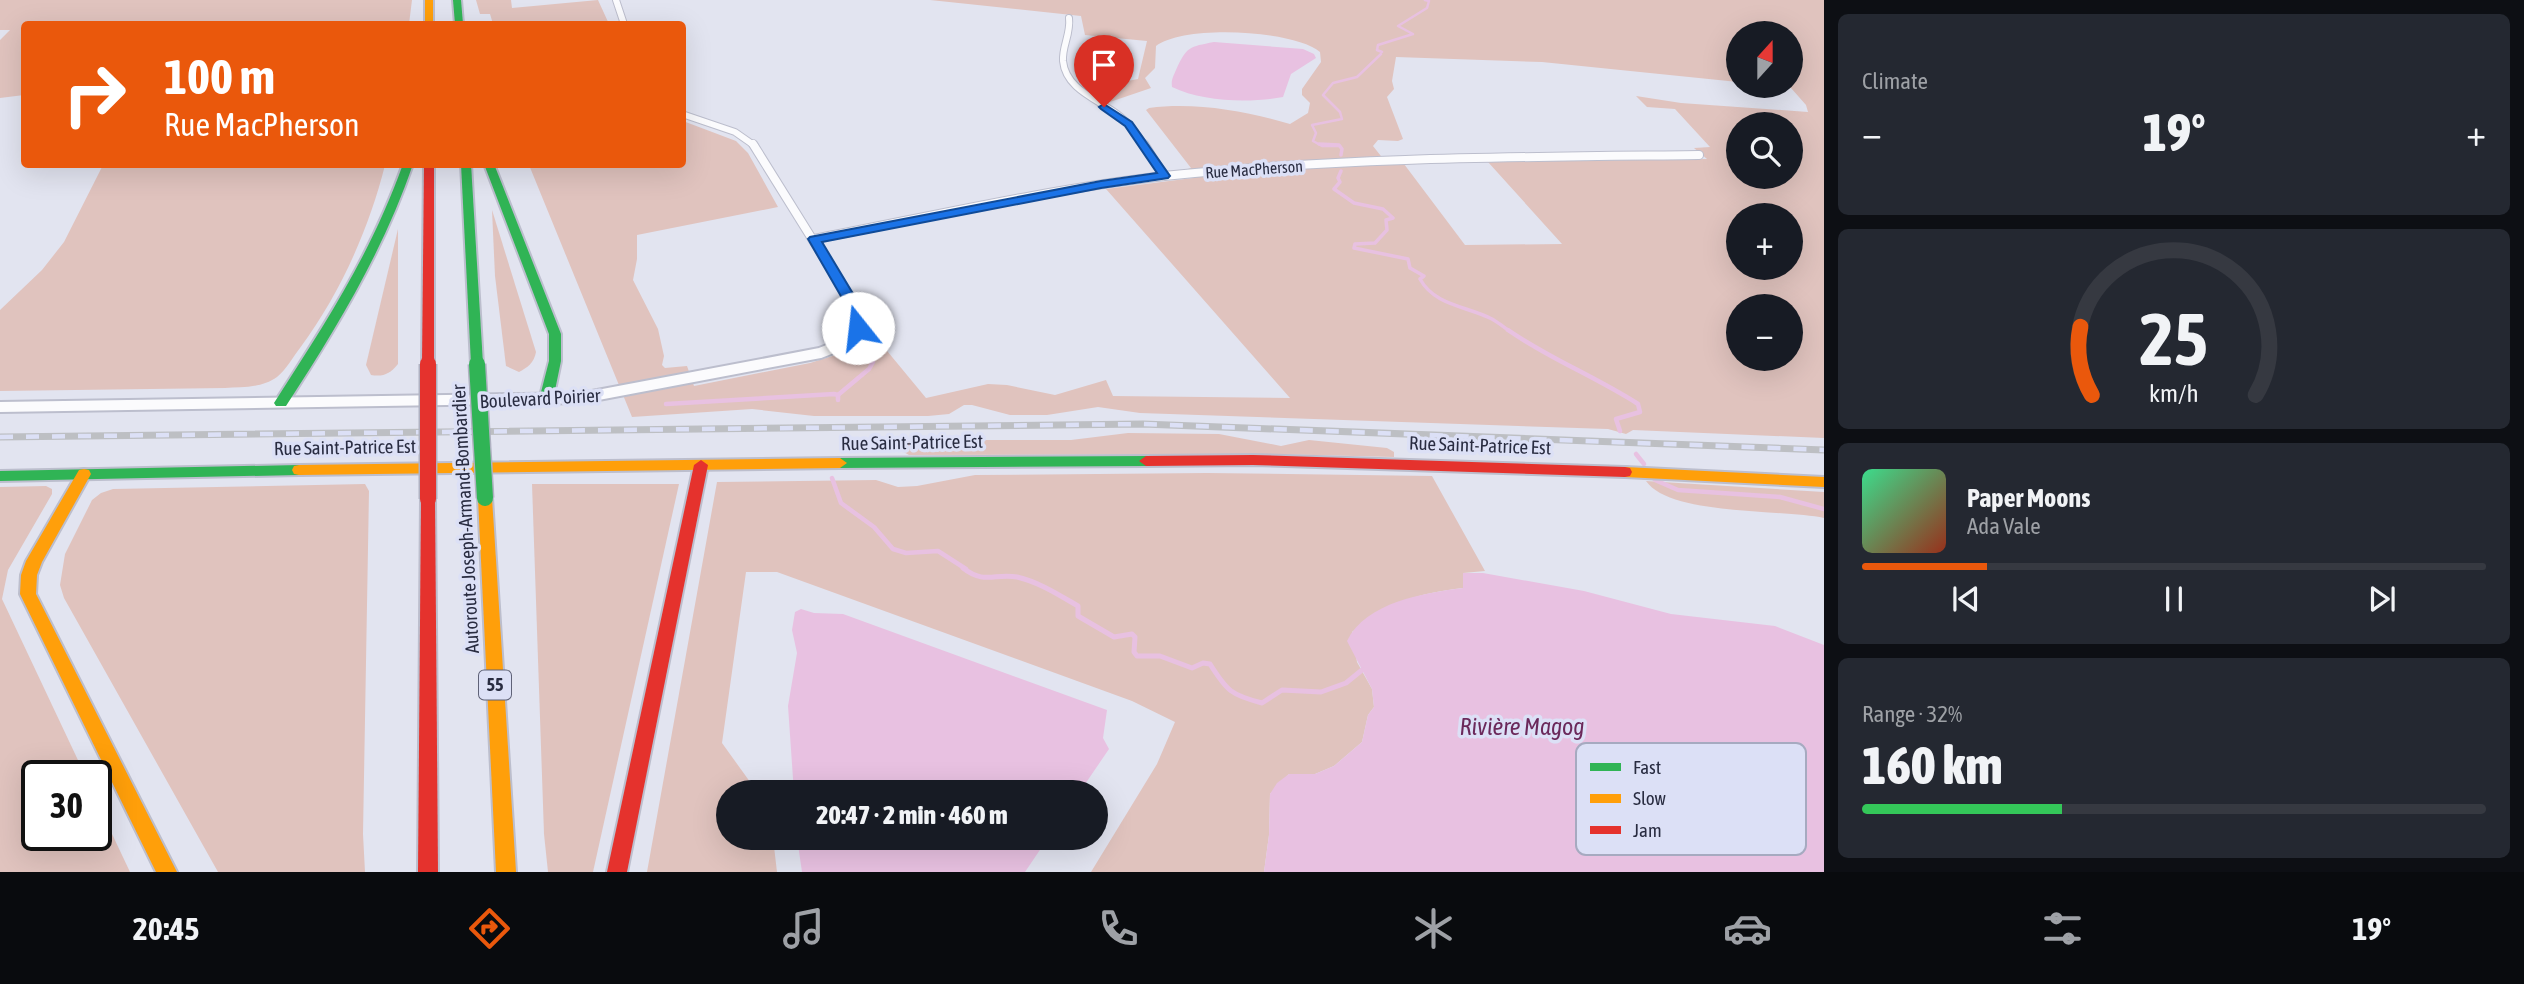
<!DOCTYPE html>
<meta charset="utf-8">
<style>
:root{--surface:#171b24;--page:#242831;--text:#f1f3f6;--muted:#9ea1a6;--line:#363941;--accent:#ea580c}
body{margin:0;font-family:"Asap Condensed",sans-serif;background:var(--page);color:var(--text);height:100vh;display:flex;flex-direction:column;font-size:26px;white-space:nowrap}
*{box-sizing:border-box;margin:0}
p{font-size:23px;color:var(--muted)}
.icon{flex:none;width:38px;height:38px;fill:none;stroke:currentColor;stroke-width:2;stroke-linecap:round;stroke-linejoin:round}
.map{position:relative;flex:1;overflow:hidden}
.panel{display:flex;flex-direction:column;gap:14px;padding:14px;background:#0d0f14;width:700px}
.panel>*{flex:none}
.guide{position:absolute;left:21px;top:21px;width:665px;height:147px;border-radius:7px;box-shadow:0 7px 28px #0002;background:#ea580c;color:#fff;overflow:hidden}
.needle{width:46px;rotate:21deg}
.tools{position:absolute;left:1726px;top:21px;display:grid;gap:14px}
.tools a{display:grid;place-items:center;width:77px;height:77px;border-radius:50%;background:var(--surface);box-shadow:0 7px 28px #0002;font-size:35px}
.speed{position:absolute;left:21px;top:760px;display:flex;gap:14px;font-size:35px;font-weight:700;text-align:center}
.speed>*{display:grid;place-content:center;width:91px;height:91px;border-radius:50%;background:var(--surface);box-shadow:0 7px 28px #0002;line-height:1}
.speed .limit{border:4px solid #111;border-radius:10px;background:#fff;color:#111}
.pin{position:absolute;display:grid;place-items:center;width:60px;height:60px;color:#fff;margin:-72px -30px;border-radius:50% 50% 50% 0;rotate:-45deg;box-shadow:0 0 7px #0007}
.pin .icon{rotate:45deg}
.me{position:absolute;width:77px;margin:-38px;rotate:344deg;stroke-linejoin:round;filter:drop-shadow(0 0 5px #0008)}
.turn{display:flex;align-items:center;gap:24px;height:147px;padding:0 28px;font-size:32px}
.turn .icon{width:91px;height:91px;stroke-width:2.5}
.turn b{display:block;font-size:49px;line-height:60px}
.big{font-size:52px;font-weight:800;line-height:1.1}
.panel .card{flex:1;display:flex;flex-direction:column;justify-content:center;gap:10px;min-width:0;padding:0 24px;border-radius:10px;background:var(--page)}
.panel .dial{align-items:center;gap:0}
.dial svg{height:182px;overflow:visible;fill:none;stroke:var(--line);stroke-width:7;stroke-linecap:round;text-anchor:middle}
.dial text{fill:var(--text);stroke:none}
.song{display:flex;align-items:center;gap:21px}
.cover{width:84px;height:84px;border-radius:10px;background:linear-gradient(135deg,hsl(150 70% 55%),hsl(10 70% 35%))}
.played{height:7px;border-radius:4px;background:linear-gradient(90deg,var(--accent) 20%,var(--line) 20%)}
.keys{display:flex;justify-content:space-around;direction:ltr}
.heat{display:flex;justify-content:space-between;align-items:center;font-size:38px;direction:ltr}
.charge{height:10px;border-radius:5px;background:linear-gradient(90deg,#34c759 32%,var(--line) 0)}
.trip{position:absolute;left:716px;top:780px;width:392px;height:70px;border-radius:35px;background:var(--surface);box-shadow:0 7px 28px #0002;font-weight:800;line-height:70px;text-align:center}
.menu{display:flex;height:112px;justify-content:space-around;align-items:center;background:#090b0e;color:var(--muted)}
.menu .icon{width:49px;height:49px}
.menu .selected{color:var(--accent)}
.menu b{font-size:32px;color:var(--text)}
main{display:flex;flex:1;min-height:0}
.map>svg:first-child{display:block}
.green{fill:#e0c3be;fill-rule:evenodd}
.water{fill:#e8c1e1}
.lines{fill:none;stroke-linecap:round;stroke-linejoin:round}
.stream-far3{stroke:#e8c1e1;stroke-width:2.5}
.stream-far2{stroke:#e8c1e1;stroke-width:3.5}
.stream-far1{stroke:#e8c1e1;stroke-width:4.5}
.stream{stroke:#e8c1e1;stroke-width:5}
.street-far2-casing{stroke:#bcbecd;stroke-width:8}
.street-far1-casing{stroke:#bcbecd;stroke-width:10}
.street-casing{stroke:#bcbecd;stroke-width:14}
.fast-casing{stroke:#bcbecd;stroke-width:4}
.slow-casing{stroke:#bcbecd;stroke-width:4}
.jam-casing{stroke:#bcbecd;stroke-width:4}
.street-far2{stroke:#fbfbfd;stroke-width:6}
.street-far1{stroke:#fbfbfd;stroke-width:8}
.street{stroke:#fbfbfd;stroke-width:10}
.fast{fill:#30b455;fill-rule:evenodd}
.slow{fill:#ff9f0a;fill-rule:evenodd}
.jam{fill:#e5322d;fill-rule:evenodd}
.rail-casing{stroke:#bdbfc3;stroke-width:7}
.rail{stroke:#dce0f6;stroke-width:4.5;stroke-dasharray:13;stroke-linecap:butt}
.fast-bridge-casing{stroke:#afb1c1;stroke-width:19;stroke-linecap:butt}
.jam-bridge-casing{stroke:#afb1c1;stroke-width:19;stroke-linecap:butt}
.fast-bridge{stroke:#30b455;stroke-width:16}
.jam-bridge{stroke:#e5322d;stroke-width:16}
.route{fill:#1a73e8;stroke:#114b97;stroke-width:2}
.labels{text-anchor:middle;stroke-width:7;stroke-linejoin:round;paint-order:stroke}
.far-street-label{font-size:16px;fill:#292c41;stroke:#dce0f6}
.shield{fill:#dce0f6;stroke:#5f6277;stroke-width:2}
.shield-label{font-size:18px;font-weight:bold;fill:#292c41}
.street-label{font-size:19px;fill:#292c41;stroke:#dce0f6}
.near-water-label{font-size:24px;font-style:italic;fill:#6b295b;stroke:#dce0f6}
.key{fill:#dce0f6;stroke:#a6aac0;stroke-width:2}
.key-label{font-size:19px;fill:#292c41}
</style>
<main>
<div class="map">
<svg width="1824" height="872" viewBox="0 0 1824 872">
<rect width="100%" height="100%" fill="#e2e4f0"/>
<!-- green -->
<g class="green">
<path d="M0,0H412L409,24H24V95L0,98V40L10,30H0Z"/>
<path d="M476,0H511L512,8L598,0L609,24H493L490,14H480Z"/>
<path d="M930,0H1824V438L1633,430L1626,434L1608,429L1140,413L1098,407L1047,415H1010L972,405H964L949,414L928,416H814L752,409L632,417L529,165L682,164L683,121L736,141L748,153L778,207L637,235V259L633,280L658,329L664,356L662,365L665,368L687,366L694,386L810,363L874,343L883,346L926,398L988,384L1007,385L1055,395L1106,380L1113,396L1290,398L1106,189L1193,178L1185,170L1191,168L1146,110L1149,108C1196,102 1245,111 1290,124L1308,113L1310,103L1302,95V89L1321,62L1320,52C1295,30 1184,24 1156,46L1155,68L1145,78L1151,88L1107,103L1090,88L1138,79L1147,41L1085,35L1081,16ZM1738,33H1790V86H1768L1791,88L1806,105L1808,112L1681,103L1636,96L1647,107L1675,109L1710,147L1694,148L1707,159L1488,162L1562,244L1465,245L1404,164L1388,165L1373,146L1378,140L1398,141L1403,139L1387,97L1394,89L1392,81L1396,57L1542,62L1738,82ZM1738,124H1790V177H1738ZM1738,215H1790V268H1738ZM1738,306H1790V359H1738Z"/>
<path d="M103,165V164L385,165C369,229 340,294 300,348C293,357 286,370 277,377C262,388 242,387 225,388L0,391V310L42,270L64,242Z"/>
<path d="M492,210L536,352C534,363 528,367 519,372L506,366L495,276Z"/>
<path d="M398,229V364C390,374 383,377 371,375L366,365Z"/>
<path d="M1128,433L1219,434L1281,446L1309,440L1387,448L1394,452V457L1274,454L909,455L900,450L898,443L903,440H1071Z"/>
<path d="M1207,473L1432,476L1485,571L1463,573V588C1418,593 1387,603 1352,632L1357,662L1372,689L1374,707L1368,715L1362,742L1334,766L1315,774H1289L1270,794L1269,835L1264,872H1091L1157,764L1175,722L1132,701L777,572H746L722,743L758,793H728V838H773L777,872H647L717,482L876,480L898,487L917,486L975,475Z"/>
<path d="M1646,481L1824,492V518C1783,509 1670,516 1646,481Z"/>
<path d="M365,484L369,491L363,834L365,872H218L64,598L60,585L65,554L92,500L101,493L113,489Z"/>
<path d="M532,484H679L593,872H548L544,834Z"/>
<path d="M46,486L52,489V494L8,570L2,599L85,775H37V835H96V800L130,872H0V487Z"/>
</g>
<!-- water -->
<g class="water">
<path d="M1214,42L1303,49L1314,54L1316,58L1291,74L1283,97C1250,103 1203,102 1172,87C1171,80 1173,77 1176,70C1187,46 1189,47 1214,42Z"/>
<path d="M1463,573H1483L1584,591L1671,614L1775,626L1824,645V872H1264L1269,835L1270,794L1277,783L1289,774H1315L1334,766L1362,742L1368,715L1374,707L1372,689L1347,641C1366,602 1424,593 1463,588Z"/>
<path d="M801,609L814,613L843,614L1107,710L1103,738L1109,749L1079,793H794L788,706L797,653L792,630L795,612Z"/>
<path d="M797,838H1048L1025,872H802Z"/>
</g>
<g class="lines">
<!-- stream-far3 -->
<g class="stream-far3">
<path d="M1382,52L1377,50L1378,45L1413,34L1398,26L1427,8L1429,1L1425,0"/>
<path d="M1340,146H1322L1313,141L1316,133L1312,125L1342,119L1340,112L1323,95L1333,83L1357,77L1381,54"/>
</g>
<!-- stream-far2 -->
<g class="stream-far2">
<path d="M1319,144L1339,145L1342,149L1341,155"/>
<path d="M1341,171L1338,178L1340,182L1334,189L1354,203L1383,209L1393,218L1386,220L1387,230L1375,243L1355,244L1354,248L1408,259L1410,268L1424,276L1420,279C1435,306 1467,306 1492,319C1499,323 1505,328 1511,332"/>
</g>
<!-- stream-far1 -->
<g class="stream-far1">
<path d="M1508,330C1550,359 1596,377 1638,404L1640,412L1616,419L1620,431"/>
<path d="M838,395L869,369L873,362L870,354"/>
<path d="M666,404L834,394L838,395V400"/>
<path d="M1636,454L1644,464"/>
<path d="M832,478L841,503L874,527L893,549L906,553L938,551L966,569"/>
<path d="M1655,480L1678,490L1780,497L1824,509"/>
</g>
<!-- stream -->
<path class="stream" d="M963,568C985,585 994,573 1017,577C1039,582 1059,595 1078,606V616L1114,637L1132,634L1135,637L1134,652L1137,656H1160L1192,668L1203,663L1210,664C1227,691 1231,695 1262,703L1282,690L1321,692L1346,683L1362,670"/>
<!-- street-far2 casing -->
<g class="street-far2-casing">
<g id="street-far2">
<path d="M616,0L624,24"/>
<path d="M1069,18C1071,34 1062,46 1063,61C1066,91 1101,100 1121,117C1131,125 1138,135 1145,146"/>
<path d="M682,114L735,132L755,146"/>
</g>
</g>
<!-- street-far1 casing -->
<g class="street-far1-casing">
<g id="street-far1">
<path d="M753,144L857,311L859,319L856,332"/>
<path d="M1144,144L1164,176"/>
<path d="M814,239C928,217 1049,189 1164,176C1341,157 1521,157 1699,155"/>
</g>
</g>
<!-- street casing -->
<g class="street-casing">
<path id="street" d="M0,407L582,398L820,353L843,344L857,330"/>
</g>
<!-- fast casing -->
<g class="fast-casing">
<g id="fast">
<path d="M453,0H461L463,24H455Z"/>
<path d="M403,164H413C383,252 336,329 286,406H276L274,403C326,322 370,256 403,164Z"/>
<path d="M461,164H471L483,364L477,368L471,364Z"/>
<path d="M484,164H494L561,334V361L553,400L546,405L539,400L549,361V334Z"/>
<path d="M1146,456L1153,461L1146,466L840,468L833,463L840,458Z"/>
<path d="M299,465L304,466L306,470L304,474L299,475L0,481V471Z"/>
</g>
</g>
<!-- slow casing -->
<g class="slow-casing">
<g id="slow">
<rect x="425" y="0" width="8" height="24"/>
<path d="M840,458L847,463L840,468L299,475L294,474L292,470L294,466L299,465Z"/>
<path d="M1625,467L1824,477V487L1625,477L1620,476L1618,472L1620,468Z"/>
<path d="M84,469L89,470L91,474L42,562L37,575L36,594L177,872H156L20,594L21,575L26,561L79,470Z"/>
<path d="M485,492L490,494L492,498L516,872H496L478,498L480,494Z"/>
</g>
</g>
<!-- jam casing -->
<g class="jam-casing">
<g id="jam">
<path d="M424,164H434V364L428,368L422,364Z"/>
<path d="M1253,455L1625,467L1630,468L1632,472L1630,476L1625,477L1253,465L1146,466L1139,461L1146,456Z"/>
<path d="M701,460L708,465L627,872H607L694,465Z"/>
<path d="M428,493L433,495L435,499L438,872H418L421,499L423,495Z"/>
</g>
</g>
<!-- street-far2 -->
<use href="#street-far2" class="street-far2"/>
<!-- street-far1 -->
<use href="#street-far1" class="street-far1"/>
<!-- street -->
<use href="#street" class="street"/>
<!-- fast -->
<use href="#fast" class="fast"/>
<!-- slow -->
<use href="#slow" class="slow"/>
<!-- jam -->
<use href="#jam" class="jam"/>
<!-- rail casing -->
<g class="rail-casing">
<path id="rail" d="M0,437L1143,424L1824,450"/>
</g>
<!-- rail -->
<use href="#rail" class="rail"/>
<!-- fast-bridge casing -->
<g class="fast-bridge-casing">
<path id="fast-bridge" d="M477,364L485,498"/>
</g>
<!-- jam-bridge casing -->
<g class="jam-bridge-casing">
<path id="jam-bridge" d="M428,364V499"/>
</g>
<!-- fast-bridge -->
<use href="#fast-bridge" class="fast-bridge"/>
<!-- jam-bridge -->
<use href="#jam-bridge" class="jam-bridge"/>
</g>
<!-- route -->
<path class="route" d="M1104,104L1132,122L1170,176L1168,178L1101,188L822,242L867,317L863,332H853V317L808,239L810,237L1101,181L1157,173L1125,126L1101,109L1099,107Z"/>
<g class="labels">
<!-- far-street labels -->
<g class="far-street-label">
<text transform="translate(1254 169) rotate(-4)" y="6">Rue MacPherson</text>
</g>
<!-- shield labels -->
<rect class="shield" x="479" y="670.5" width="32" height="29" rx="5"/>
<g class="shield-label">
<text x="495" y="691">55</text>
</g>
<!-- street labels -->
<g class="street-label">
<text transform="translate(540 398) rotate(-3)" y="7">Boulevard Poirier</text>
<text transform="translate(912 442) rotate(-1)" y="7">Rue Saint-Patrice Est</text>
<text transform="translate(1480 445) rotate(2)" y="7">Rue Saint-Patrice Est</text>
<text transform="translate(345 447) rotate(-1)" y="7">Rue Saint-Patrice Est</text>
<text transform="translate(465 519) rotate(-93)" y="7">Autoroute Joseph-Armand-Bombardier</text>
</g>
<!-- near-water labels -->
<g class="near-water-label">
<text x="1522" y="735">Rivière Magog</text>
</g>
</g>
<!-- legend -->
<rect x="1576" y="743" width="230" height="112" rx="10" class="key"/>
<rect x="1590" y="763" width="31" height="8" fill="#30b455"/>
<rect x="1590" y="794" width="31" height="9" fill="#ff9f0a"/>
<rect x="1590" y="826" width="31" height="8" fill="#e5322d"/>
<g class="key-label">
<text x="1633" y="774">Fast</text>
<text x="1633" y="805">Slow</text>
<text x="1633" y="837">Jam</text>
</g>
</svg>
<div class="tools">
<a><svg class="needle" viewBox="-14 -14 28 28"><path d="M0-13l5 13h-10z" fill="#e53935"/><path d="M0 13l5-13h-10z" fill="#9ea1a6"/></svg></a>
<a><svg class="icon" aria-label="search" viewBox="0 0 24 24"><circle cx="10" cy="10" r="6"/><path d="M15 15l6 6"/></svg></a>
<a>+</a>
<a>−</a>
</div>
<div class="speed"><div class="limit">30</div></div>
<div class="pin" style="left:1104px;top:107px;background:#d93025"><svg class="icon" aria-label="arrive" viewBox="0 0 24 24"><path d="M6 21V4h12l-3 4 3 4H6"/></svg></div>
<svg class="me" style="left:858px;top:328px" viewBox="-20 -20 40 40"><circle r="19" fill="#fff"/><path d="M0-13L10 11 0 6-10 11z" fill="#1a73e8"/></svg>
<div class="trip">20:47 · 2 min · 460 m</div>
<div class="guide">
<div class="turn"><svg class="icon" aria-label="right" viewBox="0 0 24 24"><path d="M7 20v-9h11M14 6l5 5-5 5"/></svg><div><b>100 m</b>Rue MacPherson</div></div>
</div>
</div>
<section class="panel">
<div class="card"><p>Climate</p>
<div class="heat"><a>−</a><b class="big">19°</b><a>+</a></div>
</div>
<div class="card dial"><svg viewBox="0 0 100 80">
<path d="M14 69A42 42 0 1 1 86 69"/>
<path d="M14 69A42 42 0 0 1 9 39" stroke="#ea580c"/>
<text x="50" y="56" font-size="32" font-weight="700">25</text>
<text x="50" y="72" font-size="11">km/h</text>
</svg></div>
<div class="card">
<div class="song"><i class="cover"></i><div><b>Paper Moons</b><p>Ada Vale</p></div></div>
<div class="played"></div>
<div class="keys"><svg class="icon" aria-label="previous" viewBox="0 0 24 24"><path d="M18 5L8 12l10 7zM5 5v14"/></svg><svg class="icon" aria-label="pause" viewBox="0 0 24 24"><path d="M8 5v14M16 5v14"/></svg><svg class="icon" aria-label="next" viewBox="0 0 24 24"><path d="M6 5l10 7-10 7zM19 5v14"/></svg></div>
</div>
<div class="card"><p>Range · 32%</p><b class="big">160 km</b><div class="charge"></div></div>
</section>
</main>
<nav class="menu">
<b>20:45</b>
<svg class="icon selected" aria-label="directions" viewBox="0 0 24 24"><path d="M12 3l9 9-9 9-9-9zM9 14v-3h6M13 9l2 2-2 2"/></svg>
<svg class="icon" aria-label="music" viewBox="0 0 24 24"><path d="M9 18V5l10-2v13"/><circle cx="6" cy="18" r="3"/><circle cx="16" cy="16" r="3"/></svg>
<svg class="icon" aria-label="phone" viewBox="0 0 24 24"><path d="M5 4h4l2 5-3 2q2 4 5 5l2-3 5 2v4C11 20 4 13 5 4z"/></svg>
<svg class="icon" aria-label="climate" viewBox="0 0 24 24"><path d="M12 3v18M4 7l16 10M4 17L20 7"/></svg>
<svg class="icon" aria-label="car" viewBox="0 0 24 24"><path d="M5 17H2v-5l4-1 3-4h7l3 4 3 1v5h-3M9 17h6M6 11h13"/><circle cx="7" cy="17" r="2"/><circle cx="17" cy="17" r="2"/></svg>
<svg class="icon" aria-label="filters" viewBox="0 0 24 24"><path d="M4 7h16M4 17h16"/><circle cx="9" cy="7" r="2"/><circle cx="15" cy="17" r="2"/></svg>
<b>19°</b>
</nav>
